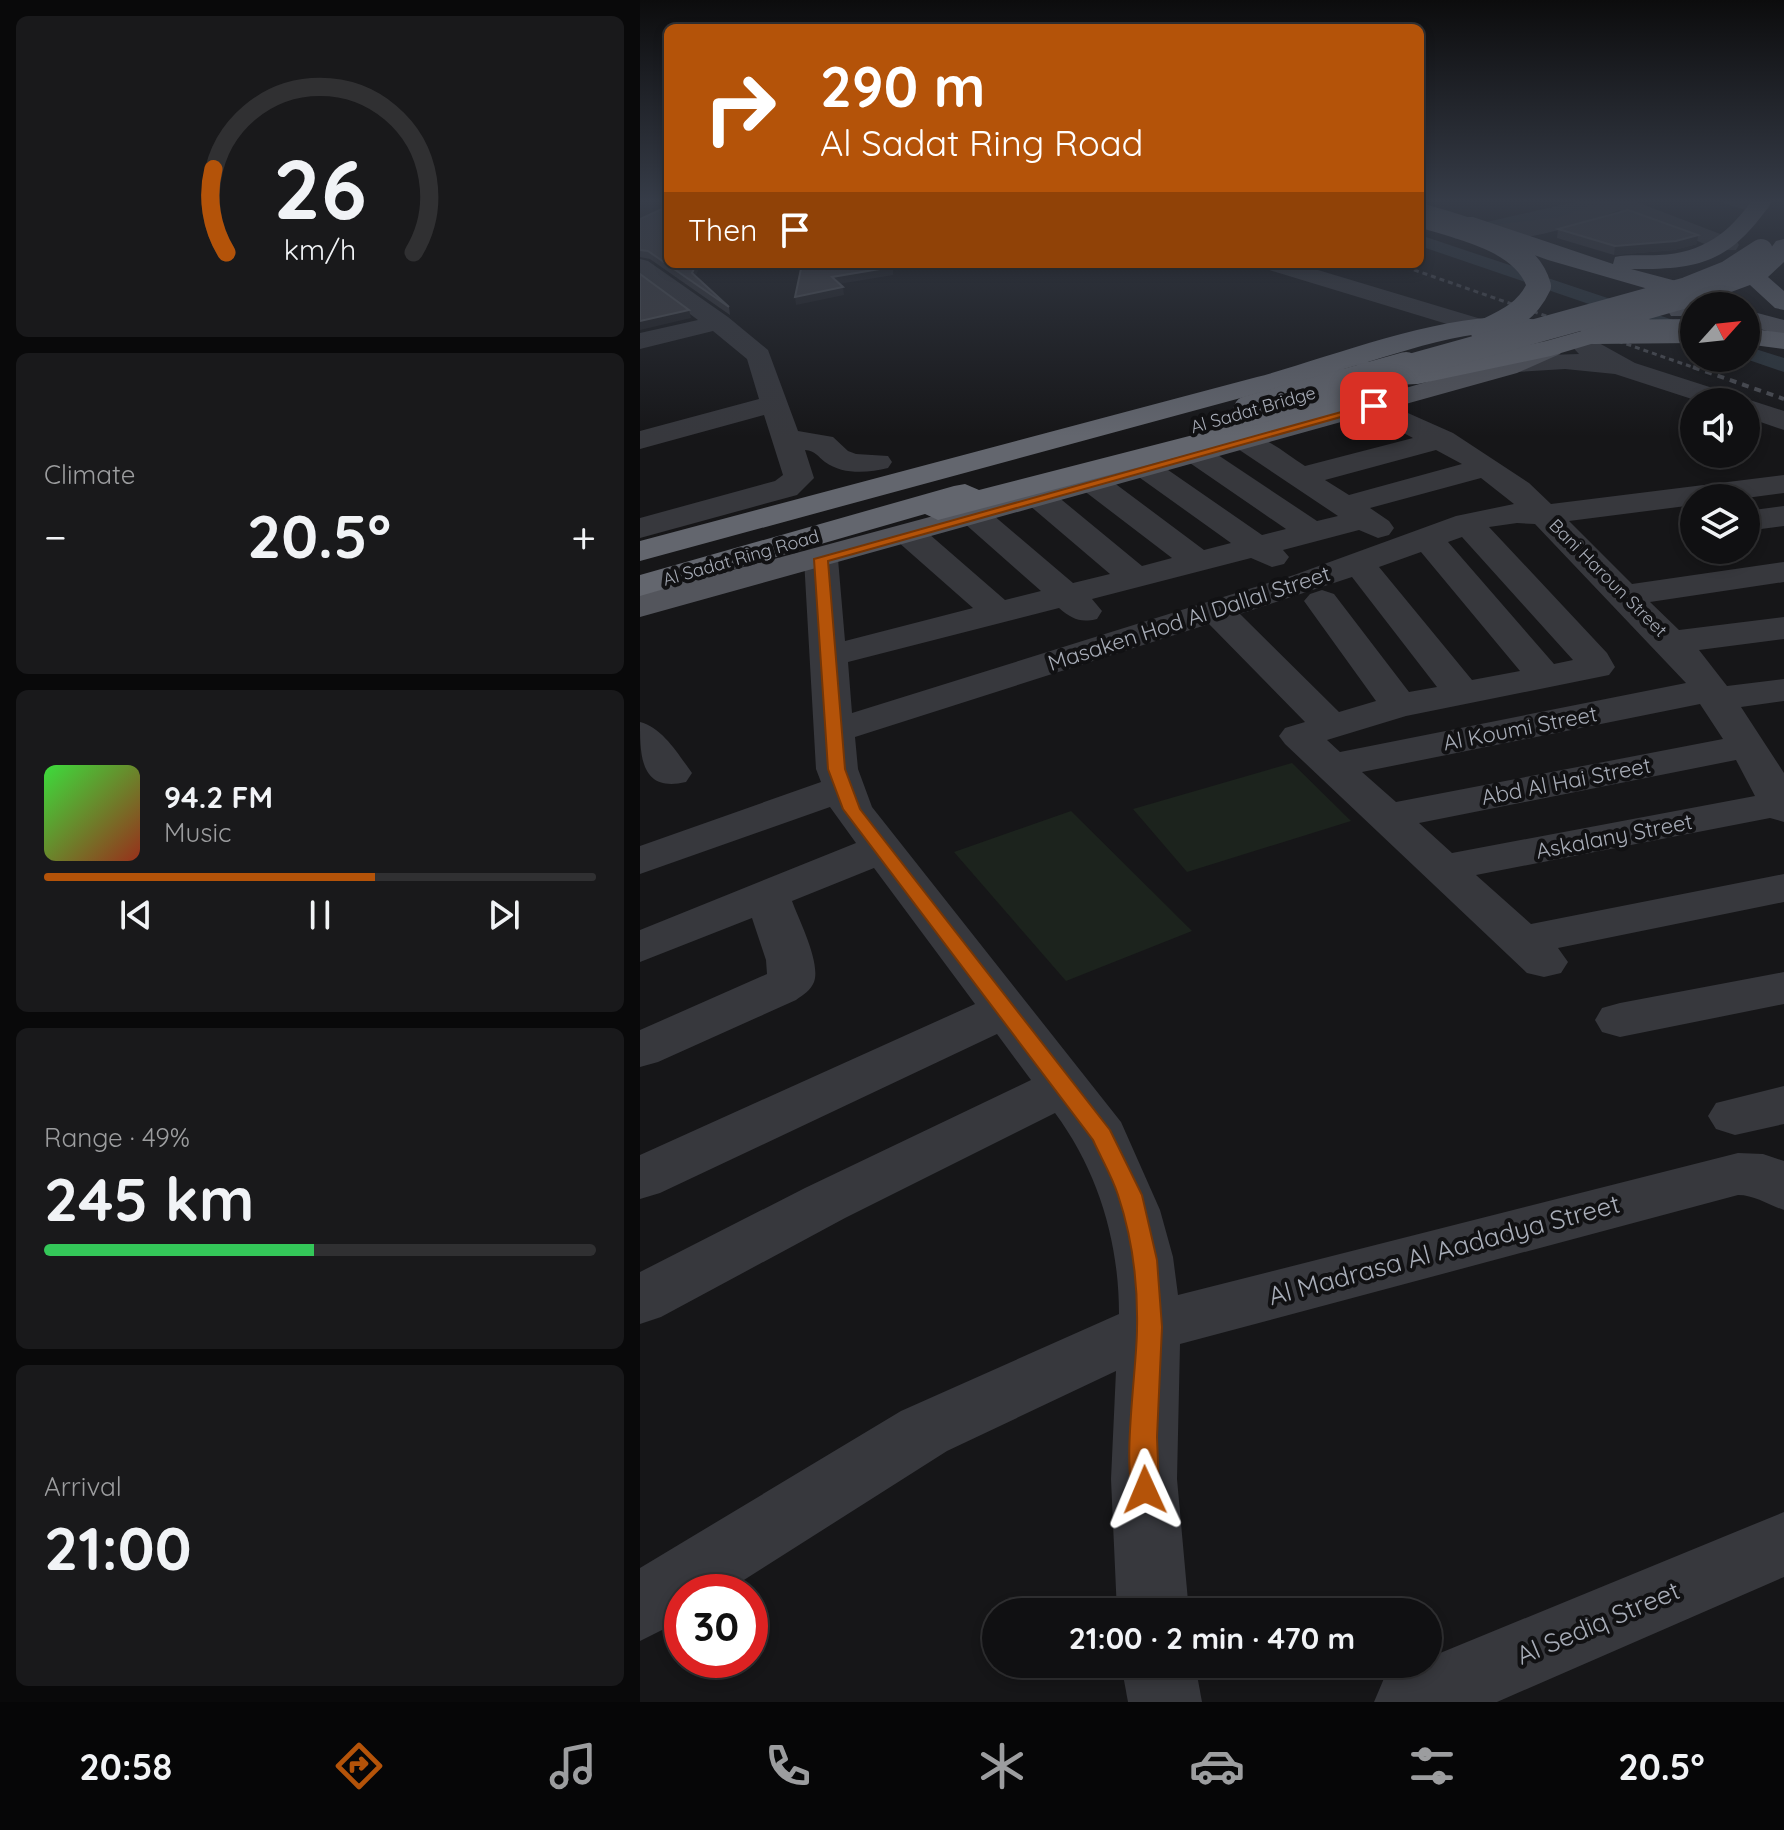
<!DOCTYPE html>
<meta charset="utf-8">
<style>
:root{--surface:#101012;--page:#19191b;--text:#f1f3f6;--muted:#9c9d9f;--line:#303032;--accent:#b45309}
body{margin:0;font-family:Quicksand,sans-serif;background:var(--page);color:var(--text);height:100vh;display:flex;flex-direction:column;font-size:30px;white-space:nowrap}
*{box-sizing:border-box;margin:0}
p{font-size:26px;color:var(--muted)}
.icon{flex:none;width:44px;height:44px;fill:none;stroke:currentColor;stroke-width:2;stroke-linecap:round;stroke-linejoin:round}
.map{position:relative;flex:1;overflow:hidden}
.side{display:flex;flex-direction:column;gap:16px;padding:16px;background:#09090a;width:640px}
.side>*{flex:none}
.top-card{position:absolute;left:24px;top:24px;width:760px;height:244px;border-radius:12px;box-shadow:0 4px 12px #0003,0 0 0 2px var(--line);background:#b45309;color:#fff;overflow:hidden}
.needle{width:52px;rotate:63deg}
.tools{position:absolute;left:1040px;top:292px;display:grid;gap:16px}
.tools a{display:grid;place-items:center;width:80px;height:80px;border-radius:50%;background:var(--surface);box-shadow:0 4px 12px #0003,0 0 0 2px var(--line);font-size:40px}
.speed{position:absolute;left:24px;top:1574px;display:flex;gap:16px;font-size:40px;font-weight:700;text-align:center}
.speed>*{display:grid;place-content:center;width:104px;height:104px;border-radius:50%;background:var(--surface);box-shadow:0 4px 12px #0003,0 0 0 2px var(--line);line-height:1}
.speed .limit{border:12px solid #d22;background:#fff;color:#111}
.pin{position:absolute;display:grid;place-items:center;width:68px;height:68px;color:#fff;margin:-34px;border-radius:16px;box-shadow:0 4px 12px #0006}
.me{position:absolute;width:88px;margin:-44px;rotate:359deg;stroke-linejoin:round;filter:drop-shadow(0 0 6px #0008)}
.turn{display:flex;align-items:center;gap:28px;height:168px;padding:0 24px;font-size:36px}
.turn .icon{width:104px;height:104px;stroke-width:2.5}
.turn b{display:block;font-size:56px;line-height:68px}
.then{display:flex;align-items:center;height:76px;padding:0 24px;background:#0003;gap:16px;font-size:30px}
.big{font-size:60px;font-weight:800;line-height:1.1}
.side .card{flex:1;display:flex;flex-direction:column;justify-content:center;gap:12px;min-width:0;padding:0 28px;border-radius:12px;background:var(--page)}
.side .dial{align-items:center;gap:0}
.dial svg{height:208px;overflow:visible;fill:none;stroke:var(--line);stroke-width:7;stroke-linecap:round;text-anchor:middle}
.dial text{fill:var(--text);stroke:none}
.song{display:flex;align-items:center;gap:24px}
.cover{width:96px;height:96px;border-radius:12px;background:linear-gradient(135deg,hsl(120 70% 55%),hsl(10 70% 35%))}
.played{height:8px;border-radius:4px;background:linear-gradient(90deg,var(--accent) 60%,var(--line) 60%)}
.keys{display:flex;justify-content:space-around;direction:ltr}
.heat{display:flex;justify-content:space-between;align-items:center;font-size:44px;direction:ltr}
.charge{height:12px;border-radius:6px;background:linear-gradient(90deg,#34c759 49%,var(--line) 0)}
.trip{position:absolute;left:342px;top:1598px;width:460px;height:80px;border-radius:40px;background:var(--surface);box-shadow:0 4px 12px #0003,0 0 0 2px var(--line);font-weight:800;line-height:80px;text-align:center}
.dock{display:flex;height:128px;justify-content:space-around;align-items:center;background:#060607;color:var(--muted)}
.dock .icon{width:56px;height:56px}
.dock .current{color:var(--accent)}
.dock b{font-size:36px;color:var(--text)}
main{display:flex;flex:1;min-height:0}
.map>svg:first-child{display:block}
.green{fill:#1c231d}
.lines{fill:none;stroke-linecap:round;stroke-linejoin:round}
.canal{fill:#2c353c;fill-rule:evenodd}
.minor{fill:#37383d;fill-rule:evenodd}
.major{fill:#53555c;fill-rule:evenodd}
.highway{fill:#63666e;fill-rule:evenodd}
.rail-far1{stroke:#4a4c52;stroke-width:3;stroke-dasharray:5 4;stroke-linecap:butt}
.rail{stroke:#4a4c52;stroke-width:4;stroke-dasharray:7 6;stroke-linecap:butt}
.highway-bridge-far1{stroke:#63666e;stroke-width:24}
.highway-bridge{stroke:#63666e;stroke-width:30}
.wall{fill:#323236}
.shaded-wall{fill:#212124}
.building{fill:#3f3f44;stroke:#4f5156;stroke-width:2}
.route{fill:#b45309;stroke:#753606;stroke-width:2}
.labels{text-anchor:middle;stroke-width:8;stroke-linejoin:round;paint-order:stroke}
.far-street-label{font-size:18px;fill:#a8adb8;stroke:#111113}
.street-label{font-size:22px;fill:#a8adb8;stroke:#111113}
.near-street-label{font-size:26px;fill:#a8adb8;stroke:#111113}
</style>
<main>
<section class="side">
<div class="card dial"><svg viewBox="0 0 100 80">
<path d="M14 69A42 42 0 1 1 86 69"/>
<path d="M14 69A42 42 0 0 1 9 37" stroke="#b45309"/>
<text x="50" y="56" font-size="32" font-weight="700">26</text>
<text x="50" y="72" font-size="11">km/h</text>
</svg></div>
<div class="card"><p>Climate</p>
<div class="heat"><a>−</a><b class="big">20.5°</b><a>+</a></div>
</div>
<div class="card">
<div class="song"><i class="cover"></i><div><b>94.2 FM</b><p>Music</p></div></div>
<div class="played"></div>
<div class="keys"><svg class="icon" aria-label="previous" viewBox="0 0 24 24"><path d="M18 5L8 12l10 7zM5 5v14"/></svg><svg class="icon" aria-label="pause" viewBox="0 0 24 24"><path d="M8 5v14M16 5v14"/></svg><svg class="icon" aria-label="next" viewBox="0 0 24 24"><path d="M6 5l10 7-10 7zM19 5v14"/></svg></div>
</div>
<div class="card"><p>Range · 49%</p><b class="big">245 km</b><div class="charge"></div></div>
<div class="card"><p>Arrival</p><b class="big">21:00</b></div>
</section>
<div class="map">
<svg width="1144" height="1702" viewBox="0 0 1144 1702">
<rect width="100%" height="100%" fill="#161618"/>
<!-- green -->
<g class="green">
<path d="M652,763L711,821L547,872L493,809Z"/>
<path d="M431,811L552,931L426,981L314,852Z"/>
</g>
<g class="lines">
<!-- canal -->
<g class="canal">
<path d="M948,199H970L953,210L816,239L807,234L816,229Z"/>
<path d="M780,235L1054,327V340L780,246Z"/>
<path d="M1106,346L1144,358V372L1103,358H1106Z"/>
</g>
<!-- minor -->
<g class="minor">
<path d="M969,199H995L994,201L1096,240L1099,245L1096,250H1080L979,210C956,220 859,253 842,232L853,225L919,217Z"/>
<path d="M1081,199C1097,199 1117,196 1129,208L1118,214L1084,203Z"/>
<path d="M0,259L8,261L88,317L128,350L158,431L193,437L208,451L216,454L248,456L252,462L248,468C228,473 203,475 185,462C177,456 176,451 165,450L174,478L157,495L0,538V518L135,481L143,475L124,415L0,449V431L119,399L107,359L73,331L0,349V333L58,320L0,277Z"/>
<path d="M622,264H658L891,334L895,339L891,344H873L626,269Z"/>
<path d="M939,332L995,363L1144,411V430L1106,417V402H1061L975,374L925,369L877,372L868,370L864,364L868,358L877,356L939,354L926,340L930,335Z"/>
<path d="M734,398L813,433L889,483L911,504L1144,475V493L1106,498H1054V505L929,521L992,584L1144,562V582L1010,602L1039,630L1144,617V639L1059,650L1087,686L1144,679V701L1101,707L1144,773V822L1130,818L836,875L891,924L1144,874V902L918,948L928,962L921,973L904,977L887,973L645,744L639,736L645,728L665,722L569,624L215,737L218,769L232,807L481,1122L520,1210L533,1257L538,1295L1098,1153L1123,1154L1144,1161V1210C1128,1205 1115,1195 1098,1195L540,1344L537,1479L549,1612H477L471,1479L476,1371L307,1451L85,1592H42V1620L0,1641V1568L261,1411L479,1314C479,1241 458,1171 415,1113L205,1218L21,1317L0,1324V1272L165,1188L391,1080L357,1034L20,1193L0,1199V1155L335,1004L234,868L152,901C159,920 181,963 174,982C171,990 163,995 156,1000L18,1062L0,1067V1030L127,974L126,960L112,918L0,962V930L216,843L190,807L0,874V846L181,782L176,769L164,559L169,552L181,549L193,552L198,559L205,641L333,608L257,541L253,534L257,527L269,524L281,527L365,600L401,591L324,523L319,516L324,509L335,506L346,509L433,583L470,574L389,505L384,498L389,491L400,489L411,491L502,566L532,558L443,490L439,483L443,476L454,474L465,476L564,550L591,543L496,475L492,469L496,463L507,460L518,463L622,535L646,529L547,461L543,455L547,449L558,446L569,449L677,521L698,516L595,447L590,441L595,435C619,429 644,453 665,466L773,438L724,412L720,406L724,400ZM796,450L822,464L709,495L685,480ZM841,478L874,504L816,516L654,575L212,713L208,662L419,608C432,619 440,623 457,619L462,611L452,599L611,558L632,567L644,564L649,557L643,550L719,530L738,538L749,535L754,528L749,521L730,508ZM877,523L895,524L1046,683L700,752L687,740L766,716L969,675L975,667L967,653L849,527ZM822,537L933,660L914,664L808,542ZM781,552L880,671L832,680L739,567ZM712,577L797,687L769,692L694,594L682,590L670,594L664,601L736,701L699,712L600,614ZM1060,704L1083,739L756,802L722,772ZM1096,760L1115,796L812,853L779,823Z"/>
<path d="M1144,506V526L1106,531V511Z"/>
<path d="M0,722C23,728 38,754 52,773L46,782C0,793 0,755 0,722Z"/>
<path d="M1144,972V1004L980,1037L962,1032L955,1020L962,1008L980,1003Z"/>
<path d="M1144,1086V1124L1095,1135L1076,1129L1068,1116L1076,1103Z"/>
<path d="M1144,1512V1577L857,1702H734L745,1676L774,1664H788V1658Z"/>
<path d="M481,1664H555L562,1702H488Z"/>
</g>
<!-- major -->
<g class="major">
<path d="M1054,302L1064,306H1054V316H1031L1028,311L1031,306Z"/>
<path d="M1106,310L1144,320V336L1106,325Z"/>
<path d="M911,340L920,342L924,348L920,354L877,373L0,617V595L724,400L859,361Z"/>
</g>
<!-- highway -->
<g class="highway">
<path d="M1113,199H1134C1092,260 1065,270 991,269L1040,282C1052,269 1068,283 1083,279C1106,274 1123,260 1136,241L1144,239V262L1128,277L1144,291V310L1135,308L1110,285L1083,295L1071,293L1073,296L1103,300L1106,306H1054V310L1044,309L1009,319L1012,322L1008,327L911,356L778,384L755,385L725,378L737,392L730,404L713,411L298,520L285,514L0,596V575L314,486L325,484L339,490L693,399L709,392L695,383L667,380L0,561V541C206,486 411,432 617,377C691,358 827,302 900,321L904,326L900,331C880,336 858,331 838,334C800,339 764,351 728,362L755,369L778,368L906,341L977,321L975,317L978,312L1036,297L908,260L817,227L814,222L817,217H833L973,264L975,257C989,254 1005,256 1019,255C1063,253 1089,233 1113,199ZM718,365L716,372L704,369Z"/>
<path d="M1106,328L1144,333V349L1106,344Z"/>
</g>
<!-- rail-far1 -->
<path class="rail-far1" d="M757,264L1058,369"/>
<!-- rail -->
<path class="rail" d="M1053,367L1144,399"/>
<!-- highway-bridge-far1 -->
<g class="highway-bridge-far1">
<path d="M780,215C820,228 886,240 899,286C887,312 868,320 843,332"/>
<path d="M953,332L1054,331"/>
<path d="M759,369L1047,289L1087,273L1121,251"/>
</g>
<!-- highway-bridge -->
<path class="highway-bridge" d="M608,411L766,367"/>
</g>
<!-- wall -->
<g class="wall">
<path d="M0,219L28,264H61L55,276L89,307L90,315L10,259L0,257Z"/>
<path d="M918,229L1057,244L1034,250L974,255L917,238Z"/>
</g>
<!-- shaded-wall -->
<g class="shaded-wall">
<path d="M1058,235L1057,244L1034,250L974,255L975,246Z"/>
<path d="M56,264H61L53,281L52,273Z"/>
<path d="M245,264H253V275L193,285L192,277Z"/>
<path d="M203,287L204,295L156,305L155,297Z"/>
<path d="M49,310L51,318L0,330V321Z"/>
</g>
<!-- building -->
<g class="building">
<path d="M22,209L28,210V264H56L52,273L89,307L8,251L0,250V219Z"/>
<path d="M988,210L1058,235L1036,241L975,246L918,229Z"/>
<path d="M162,264H247L252,267L192,277L203,287L155,297Z"/>
<path d="M0,274L49,310L0,321Z"/>
</g>
<!-- sky -->
<linearGradient id="sky" x2="0" y2="1"><stop stop-color="#0c0c0d"/><stop offset="0.46" stop-color="#363c48"/><stop offset="1" stop-color="#363c48" stop-opacity="0"/></linearGradient>
<rect width="1144" height="437" fill="url(#sky)"/>
<!-- route -->
<path class="route" d="M730,404L740,406L188,561L205,769L220,809L470,1130L502,1195L517,1260L522,1327L517,1437L519,1490L515,1499L505,1503L495,1499C481,1468 497,1368 497,1329C498,1285 492,1237 478,1195C472,1176 461,1158 453,1140L203,809L188,769L174,559Z"/>
<g class="labels">
<!-- far-street labels -->
<g class="far-street-label">
<text transform="translate(613 410) rotate(-16)" y="6">Al Sadat Bridge</text>
<text transform="translate(101 558) rotate(-16)" y="6">Al Sadat Ring Road</text>
<text transform="translate(968 578) rotate(45)" y="6">Bani Haroun Street</text>
</g>
<!-- street labels -->
<g class="street-label">
<text transform="translate(549 618) rotate(-18)" y="8">Masaken Hod Al Dallal Street</text>
<text transform="translate(880 728) rotate(-11)" y="8">Al Koumi Street</text>
<text transform="translate(926 781) rotate(-11)" y="8">Abd Al Hai Street</text>
<text transform="translate(974 836) rotate(-11)" y="8">Askalany Street</text>
</g>
<!-- near-street labels -->
<g class="near-street-label">
<text transform="translate(804 1250) rotate(-15)" y="9">Al Madrasa Al Aadadya Street</text>
<text transform="translate(958 1623) rotate(-23)" y="9">Al Sediq Street</text>
</g>
</g>
</svg>
<div class="tools">
<a><svg class="needle" viewBox="-14 -14 28 28"><path d="M0-13l5 13h-10z" fill="#e53935"/><path d="M0 13l5-13h-10z" fill="#9c9d9f"/></svg></a>
<a><svg class="icon" aria-label="sound" viewBox="0 0 24 24"><path d="M4 9h4l5-4v14l-5-4H4zM17 9q2 3 0 6"/></svg></a>
<a><svg class="icon" aria-label="layers" viewBox="0 0 24 24"><path d="M12 4l9 5-9 5-9-5zM3 14l9 5 9-5"/></svg></a>
</div>
<div class="speed"><div class="limit">30</div></div>
<div class="pin" style="left:734px;top:406px;background:#d93025"><svg class="icon" aria-label="arrive" viewBox="0 0 24 24"><path d="M6 21V4h12l-3 4 3 4H6"/></svg></div>
<svg class="me" style="left:505px;top:1490px" viewBox="-20 -20 40 40"><path d="M0-17L14 15 0 8-14 15z" fill="#b45309" stroke="#fff" stroke-width="4"/></svg>
<div class="trip">21:00 · 2 min · 470 m</div>
<div class="top-card">
<div class="turn"><svg class="icon" aria-label="right" viewBox="0 0 24 24"><path d="M7 20v-9h11M14 6l5 5-5 5"/></svg><div><b>290 m</b>Al Sadat Ring Road</div></div>
<div class="then">Then<svg class="icon" aria-label="arrive" viewBox="0 0 24 24"><path d="M6 21V4h12l-3 4 3 4H6"/></svg></div>
</div>
</div>
</main>
<nav class="dock">
<b>20:58</b>
<svg class="icon current" aria-label="directions" viewBox="0 0 24 24"><path d="M12 3l9 9-9 9-9-9zM9 14v-3h6M13 9l2 2-2 2"/></svg>
<svg class="icon" aria-label="music" viewBox="0 0 24 24"><path d="M9 18V5l10-2v13"/><circle cx="6" cy="18" r="3"/><circle cx="16" cy="16" r="3"/></svg>
<svg class="icon" aria-label="phone" viewBox="0 0 24 24"><path d="M5 4h4l2 5-3 2q2 4 5 5l2-3 5 2v4C11 20 4 13 5 4z"/></svg>
<svg class="icon" aria-label="climate" viewBox="0 0 24 24"><path d="M12 3v18M4 7l16 10M4 17L20 7"/></svg>
<svg class="icon" aria-label="car" viewBox="0 0 24 24"><path d="M5 17H2v-5l4-1 3-4h7l3 4 3 1v5h-3M9 17h6M6 11h13"/><circle cx="7" cy="17" r="2"/><circle cx="17" cy="17" r="2"/></svg>
<svg class="icon" aria-label="filters" viewBox="0 0 24 24"><path d="M4 7h16M4 17h16"/><circle cx="9" cy="7" r="2"/><circle cx="15" cy="17" r="2"/></svg>
<b>20.5°</b>
</nav>
